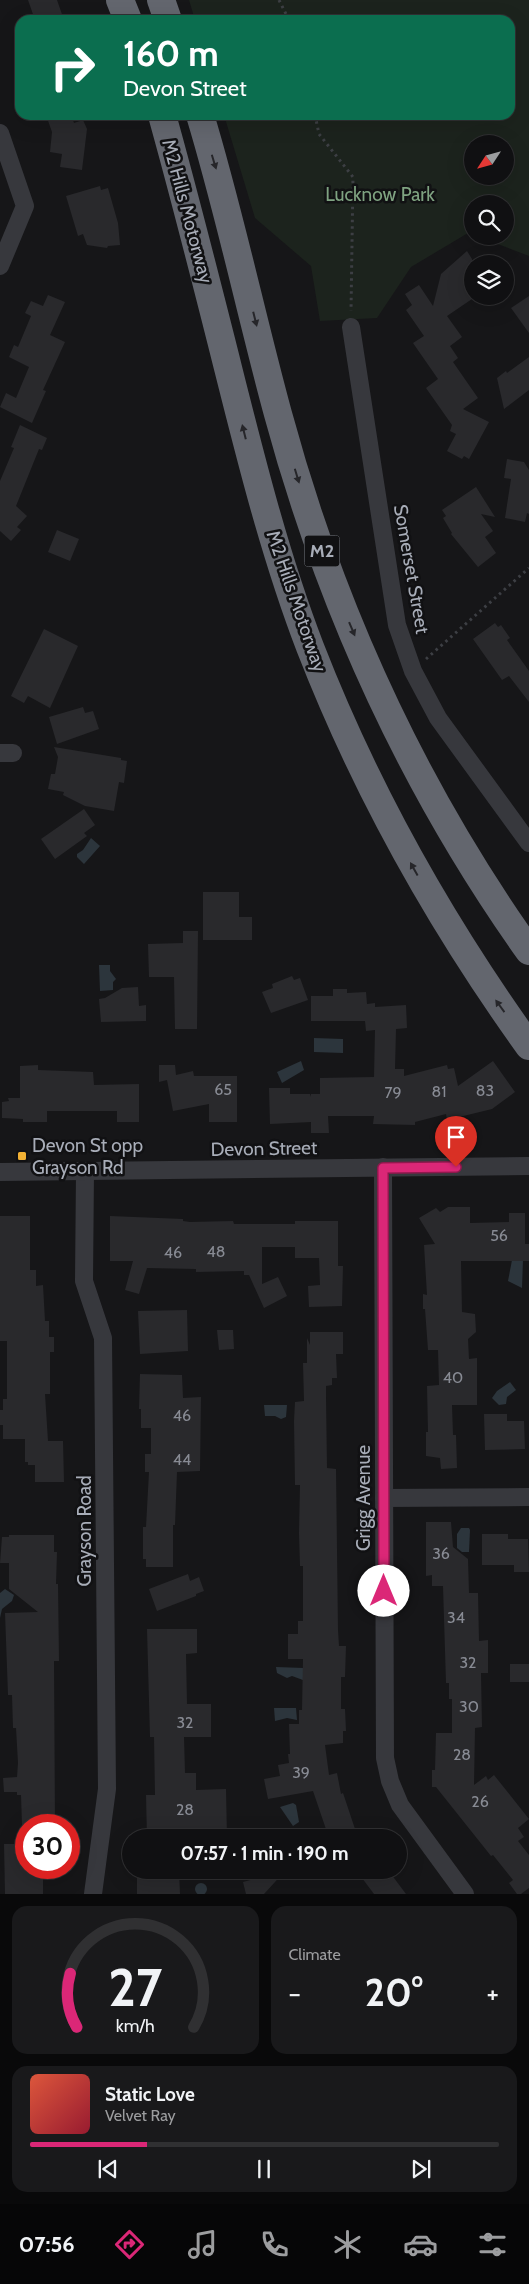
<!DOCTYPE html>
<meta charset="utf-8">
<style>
:root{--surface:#101012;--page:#19191b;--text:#f1f3f6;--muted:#9c9d9f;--line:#303032;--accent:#db2777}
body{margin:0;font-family:Cabin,sans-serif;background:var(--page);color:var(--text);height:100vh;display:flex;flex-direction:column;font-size:19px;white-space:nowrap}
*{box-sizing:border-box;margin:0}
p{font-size:16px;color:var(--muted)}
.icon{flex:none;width:28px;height:28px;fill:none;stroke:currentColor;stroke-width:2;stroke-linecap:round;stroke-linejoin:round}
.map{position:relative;height:1894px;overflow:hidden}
.panel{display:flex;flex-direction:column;gap:12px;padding:12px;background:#09090a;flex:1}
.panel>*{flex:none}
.top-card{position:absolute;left:15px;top:15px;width:500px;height:105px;border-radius:15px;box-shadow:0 5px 20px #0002,0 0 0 1px var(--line);background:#0b6e4f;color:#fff;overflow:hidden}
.needle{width:32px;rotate:234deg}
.buttons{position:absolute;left:464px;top:135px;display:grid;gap:10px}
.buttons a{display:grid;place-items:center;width:50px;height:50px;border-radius:50%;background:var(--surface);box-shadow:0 5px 20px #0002,0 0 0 1px var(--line);font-size:25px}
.speed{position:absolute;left:15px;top:1814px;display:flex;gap:10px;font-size:25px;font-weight:700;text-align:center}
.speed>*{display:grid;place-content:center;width:65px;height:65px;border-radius:50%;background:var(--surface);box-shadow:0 5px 20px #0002,0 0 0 1px var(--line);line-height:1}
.speed .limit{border:8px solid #d22;background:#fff;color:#111}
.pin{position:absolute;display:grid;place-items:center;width:42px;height:42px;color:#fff;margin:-51px -21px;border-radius:50% 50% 50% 0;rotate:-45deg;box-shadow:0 0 5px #0007}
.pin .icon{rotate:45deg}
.me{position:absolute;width:55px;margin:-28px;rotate:0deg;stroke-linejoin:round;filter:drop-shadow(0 0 4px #0008)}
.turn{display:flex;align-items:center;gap:18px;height:105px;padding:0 25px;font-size:22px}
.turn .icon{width:65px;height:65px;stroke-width:2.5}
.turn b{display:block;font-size:35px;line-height:42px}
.big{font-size:38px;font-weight:700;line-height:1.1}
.panel .tile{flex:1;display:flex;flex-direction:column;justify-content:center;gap:8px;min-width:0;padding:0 18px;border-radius:15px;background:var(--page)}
.panel .dial{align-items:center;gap:0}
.dial svg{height:130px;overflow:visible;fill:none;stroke:var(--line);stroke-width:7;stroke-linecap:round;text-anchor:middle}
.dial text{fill:var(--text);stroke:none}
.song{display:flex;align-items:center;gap:15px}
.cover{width:60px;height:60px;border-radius:8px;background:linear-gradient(135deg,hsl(10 70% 55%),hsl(350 70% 35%))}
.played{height:5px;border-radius:2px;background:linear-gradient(90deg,var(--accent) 25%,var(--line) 25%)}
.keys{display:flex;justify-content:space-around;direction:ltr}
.heat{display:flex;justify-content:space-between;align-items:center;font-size:28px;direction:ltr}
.panel .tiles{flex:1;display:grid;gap:12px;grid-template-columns:1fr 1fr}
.tile:last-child{grid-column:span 2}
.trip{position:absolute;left:122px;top:1829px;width:285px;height:50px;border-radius:25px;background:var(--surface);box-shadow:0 5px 20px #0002,0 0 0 1px var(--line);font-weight:700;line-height:50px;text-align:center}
.tab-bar{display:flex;height:80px;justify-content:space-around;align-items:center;background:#060607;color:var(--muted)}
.tab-bar .icon{width:35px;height:35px}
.tab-bar .on{color:var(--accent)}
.tab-bar b{font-size:22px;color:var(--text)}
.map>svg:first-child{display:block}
.green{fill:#1c231d;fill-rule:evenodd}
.water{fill:#2c353c}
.building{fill:#29292c}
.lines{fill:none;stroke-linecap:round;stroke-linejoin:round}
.path{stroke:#3d3f44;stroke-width:3;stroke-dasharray:2.5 4;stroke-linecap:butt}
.street{stroke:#37383d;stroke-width:18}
.highway{stroke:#63666e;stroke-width:28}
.oneway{fill:#26262a}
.route-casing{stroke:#8e194d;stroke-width:12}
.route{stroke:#db2777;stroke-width:9}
.poi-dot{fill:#f2b134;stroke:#111113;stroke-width:2}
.labels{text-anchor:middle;stroke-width:5;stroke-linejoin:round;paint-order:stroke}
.number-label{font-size:16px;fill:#888b94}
.shield{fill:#111113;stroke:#7b7e86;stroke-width:1}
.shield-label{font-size:18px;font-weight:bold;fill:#a8adb8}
.park-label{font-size:19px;fill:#7fa381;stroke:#111113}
.street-label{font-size:19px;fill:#a8adb8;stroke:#111113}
.poi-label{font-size:19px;fill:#a8adb8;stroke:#111113;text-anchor:start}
</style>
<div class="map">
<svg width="529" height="1894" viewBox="0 0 529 1894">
<rect width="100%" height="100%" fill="#161618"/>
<!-- green -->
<path class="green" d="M189,0H529V256L477,236H505V204H472V235L468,233L411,267L377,318L320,321L311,266L255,218L224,115H510V20H195ZM472,144H505V176H472Z"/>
<!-- water -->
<g class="water">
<path d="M91,838L100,846L84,864L77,857V854L83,850Z"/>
<path d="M99,965H110V971L116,979L113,982V990L100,991Z"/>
<path d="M314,1038L343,1039V1053L314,1052Z"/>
<path d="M301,1061L304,1070L282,1083L277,1072Z"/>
<path d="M512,1260H523L522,1288L508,1281Z"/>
<path d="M510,1382L516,1390L507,1397L506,1404L499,1405L492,1398L497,1391Z"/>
<path d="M264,1405H287L286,1417L281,1419L275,1416H265Z"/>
<path d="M461,1528H469L470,1530L469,1552H462L457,1548V1534Z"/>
<path d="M5,1589L14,1595L12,1601L2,1609L0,1618V1593Z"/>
<path d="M276,1667L304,1668L303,1680L292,1676L287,1678L277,1673Z"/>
<path d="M274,1708H296L297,1720L287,1718L275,1721Z"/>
<path d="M293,1803L296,1805L299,1822L293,1826L280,1807Z"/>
<circle cx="201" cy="1889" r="6"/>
</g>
<!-- building -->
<g class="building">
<path d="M28,0H57L64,20H35Z"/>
<path d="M46,115H71L74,123L83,120L87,129L82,170L60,167L62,154L50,152L52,132Z"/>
<path d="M100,186L101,190L108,188L118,223L120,245L108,246L107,248L87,245L83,234L78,236L66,196Z"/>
<path d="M467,251L472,259V299L447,316L462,337L450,346L458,358L453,362L478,398L463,409L489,422L469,459L464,456L462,459L447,451L456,434L450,431L452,425L426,388L438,379L413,343L424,336L406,310L412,305L405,294L419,285L433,306L441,274Z"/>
<path d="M48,295L65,302L50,335L65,342L43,390L46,391L32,423L0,407L6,393L16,398L29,367L9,357L14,345L18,347L31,316L25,313L31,301L43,306Z"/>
<path d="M529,296V333L511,308Z"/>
<path d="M529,357V390L504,409L497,378L506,371L507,373Z"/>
<path d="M20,425L47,438L42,450L39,449L16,506L27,516L17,527L21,530L11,541L0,531V481L14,448L11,447Z"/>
<path d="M507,459L524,462L529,470V514L527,513L525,522L505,518L511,479L504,478Z"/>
<path d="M476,487L495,517L481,514L493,531L485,537L496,553L478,567L451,534L452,533L443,518L446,516L442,510Z"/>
<path d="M57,530L79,539L70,561L48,552Z"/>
<path d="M495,623L498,627L501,625L510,638L507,640L529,671V702L509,676L502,680L473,639Z"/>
<path d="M44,629L78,646L50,708L28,696L24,703L11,696Z"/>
<path d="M83,707L85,713L93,711L99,729L57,744L49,717Z"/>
<path d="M54,747L121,758V760L127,761L124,783L119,782L114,811L85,806L63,795L64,792L48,789L51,774H55L58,757Z"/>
<path d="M84,809L95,825L84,833L87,836L55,859L41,839Z"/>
<path d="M203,892H239V917H252V940H203Z"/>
<path d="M183,931H198L197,1029H175L174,977H149L148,944L183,943Z"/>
<path d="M292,976L294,980L300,978L308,1000L271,1013L262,992L273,988L272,984Z"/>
<path d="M138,987L139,1006L146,1005V1021L101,1022L99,999L105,998L122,988Z"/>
<path d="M333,989H347V993L366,992L367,1004L375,1003V1007L406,1005L407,1028L396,1029L395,1069H404V1076L447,1065L448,1069L454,1068L458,1086L493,1061L515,1092L492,1109L447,1120L446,1114L415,1122V1125L373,1124L374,1116H328L329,1133H311V1122L270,1124L269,1088H290V1094H310L311,1097V1094H320V1078L374,1077L375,1030L366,1031L365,1021H311V996H333Z"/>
<path d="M38,1065V1070L93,1072L94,1085L139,1084V1122H117V1111H47V1122H23V1119L2,1118V1102L9,1101L8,1098H20V1066Z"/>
<path d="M159,1065H175L176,1075L193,1071L194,1076H237V1122H209V1104L173,1111L167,1080L159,1082Z"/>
<path d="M448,1207H470V1223L509,1222V1213H525V1244H529V1261H461L462,1312L475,1314L476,1332L468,1339L469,1359L477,1358V1405H452L453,1435H456L457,1468L441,1469L440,1458L426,1456V1432H428L427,1386L439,1385L438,1350H428L425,1309H423V1294L427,1295L424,1245L435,1244L419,1218L436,1208L440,1212Z"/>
<path d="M0,1216H30V1270H36V1286L43,1285L45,1321H49V1337H54V1352H50V1394H45L48,1441H63L64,1482H35V1465H28V1462H25V1439H3V1425H0V1410H3V1399H7V1341H0Z"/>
<path d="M110,1216L183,1219V1221L190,1222L233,1221L234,1224H295V1221H338V1266H343L342,1306L309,1307L308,1286L320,1285L319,1258H295V1247H262V1284L278,1277L287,1296L264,1308L249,1275H244V1271L196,1272V1269L147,1268L139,1294L125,1290L133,1261H110Z"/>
<path d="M187,1310L188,1351L140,1354L138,1311Z"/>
<path d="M217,1330H233L234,1349L219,1350Z"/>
<path d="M310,1332H343V1354H336L337,1378H332V1385L326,1386V1397L327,1468L336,1469L338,1630L339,1646H346L345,1677H341V1709H345L346,1731H343V1743L325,1745L329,1775L337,1773L341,1794L343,1793L358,1838H329L313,1791L268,1799L264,1779L280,1776L278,1765L289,1763L288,1754H290L289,1724H299V1710H302L303,1659H288V1634H298V1621H303V1566H300L299,1533L300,1485H295L294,1421L295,1402L304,1401L303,1363H307V1338L310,1345Z"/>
<path d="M140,1374L182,1375L183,1398L201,1397L200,1471L177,1472L175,1525H173V1567H146V1559H143V1527H146L149,1472H145V1454H151V1428H141V1409H139Z"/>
<path d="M484,1414H507V1421H524L525,1449L485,1450Z"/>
<path d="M426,1522H451L453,1547L468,1559L469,1593H478L479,1641L488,1640V1673H481L482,1727L475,1728L474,1785L486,1776L488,1780L494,1775L529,1819L518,1828L524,1837L518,1841L529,1855V1888L521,1894H517L509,1883L513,1880L493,1855L491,1856L436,1787H432V1770H435L436,1733H452V1699H449V1683H446L443,1586H432V1575L426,1576Z"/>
<path d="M482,1534H508V1539H528L529,1572H514V1565H482Z"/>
<path d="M9,1535H54V1552H57L56,1584H58L59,1661H54L55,1825H22L21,1795H17V1792H4L3,1778L17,1777L18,1763L16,1728H13L12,1695H8L5,1613L38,1612L9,1589V1563H0L2,1537H9Z"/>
<path d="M188,1574L190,1581L199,1577L204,1591L196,1594V1596L157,1611L149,1589Z"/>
<path d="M147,1629H197V1653L186,1654L187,1704H211V1737H184L185,1773H196V1790L226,1789L227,1838H147L146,1795H155L154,1737H150Z"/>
<rect x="510" y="1664" width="19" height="18"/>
<path d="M4,1844H26V1868H43V1894H5Z"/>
<path d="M144,1870H179L180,1894H137V1877H144Z"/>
<path d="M249,1870H286L264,1894H246L243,1882L258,1878Z"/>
<path d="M356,1870H388L406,1894H374Z"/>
</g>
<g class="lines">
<!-- path -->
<g class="path">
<path d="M279,0L289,20"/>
<path d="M315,115L319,134L353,177L351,311"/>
<path d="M426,659L529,568"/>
</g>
<!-- street -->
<g class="street">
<path d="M0,133L25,206L0,266"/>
<path d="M351,327L397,625L413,671L438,718L529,843"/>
<path d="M0,753H13"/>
<path d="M383,1167L385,1758L390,1781L400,1805L465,1894"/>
<path d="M85,1171L84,1281L103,1338L107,1789L93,1894"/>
<path d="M0,1172L529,1166"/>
<path d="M384,1498L529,1497"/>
</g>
<!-- highway -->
<g class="highway">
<path d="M120,0L128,20"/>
<path d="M161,0L168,20"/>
<path d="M162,115C183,190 202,265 221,340C247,443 272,548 310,647C366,791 439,921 529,1046"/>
<path d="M200,115C230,214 251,315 278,414C330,606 414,789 529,951"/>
</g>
</g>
<!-- one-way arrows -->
<defs><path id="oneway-solid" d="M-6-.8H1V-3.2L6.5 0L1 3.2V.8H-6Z" transform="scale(1.25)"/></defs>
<g class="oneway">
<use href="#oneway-solid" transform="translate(214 162) rotate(73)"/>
<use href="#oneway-solid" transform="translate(255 319) rotate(76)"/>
<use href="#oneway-solid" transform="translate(244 432) rotate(-104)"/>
<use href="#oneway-solid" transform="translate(297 476) rotate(73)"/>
<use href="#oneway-solid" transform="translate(352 629) rotate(67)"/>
<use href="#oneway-solid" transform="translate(414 869) rotate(-119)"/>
<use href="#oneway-solid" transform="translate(500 1006) rotate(-126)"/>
</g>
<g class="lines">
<!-- route casing -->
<g class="route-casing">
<path id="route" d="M384,1591L383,1168L456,1167"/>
</g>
<!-- route -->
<use href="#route" class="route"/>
</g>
<!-- markers -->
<rect class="poi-dot" x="17" y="1151" width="10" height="10" rx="2.5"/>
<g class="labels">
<!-- number labels -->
<g class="number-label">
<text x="223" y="1095">65</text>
<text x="485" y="1096">83</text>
<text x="439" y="1097">81</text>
<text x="393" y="1098">79</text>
<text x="499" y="1241">56</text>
<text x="216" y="1257">48</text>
<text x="173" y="1258">46</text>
<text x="453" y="1383">40</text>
<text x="182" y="1421">46</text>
<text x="182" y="1465">44</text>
<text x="441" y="1559">36</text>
<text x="456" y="1623">34</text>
<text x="468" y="1668">32</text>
<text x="469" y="1712">30</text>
<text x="185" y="1728">32</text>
<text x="462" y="1760">28</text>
<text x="301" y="1778">39</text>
<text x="480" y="1807">26</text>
<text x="185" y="1815">28</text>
</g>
<!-- shield labels -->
<rect class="shield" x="304.5" y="535.5" width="35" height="31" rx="4"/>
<g class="shield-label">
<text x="322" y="557">M2</text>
</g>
<!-- park labels -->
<g class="park-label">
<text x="380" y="201">Lucknow Park</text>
</g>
<!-- street labels -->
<g class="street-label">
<text transform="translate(188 211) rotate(75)" y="7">M2 Hills Motorway</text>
<text transform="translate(412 569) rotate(80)" y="7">Somerset Street</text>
<text transform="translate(297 601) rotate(71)" y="7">M2 Hills Motorway</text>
<text transform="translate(264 1148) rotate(-1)" y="7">Devon Street</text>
<text transform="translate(363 1498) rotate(-90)" y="7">Grigg Avenue</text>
<text transform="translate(84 1531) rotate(-90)" y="7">Grayson Road</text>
</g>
<!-- poi labels -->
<g class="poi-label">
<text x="32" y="1152">Devon St opp<tspan x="32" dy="22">Grayson Rd</tspan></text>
</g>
</g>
</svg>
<div class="buttons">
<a><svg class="needle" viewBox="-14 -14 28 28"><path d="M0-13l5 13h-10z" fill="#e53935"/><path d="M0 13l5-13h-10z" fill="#9c9d9f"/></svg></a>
<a><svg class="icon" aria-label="search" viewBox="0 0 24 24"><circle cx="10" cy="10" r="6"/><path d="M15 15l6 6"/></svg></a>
<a><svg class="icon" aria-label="layers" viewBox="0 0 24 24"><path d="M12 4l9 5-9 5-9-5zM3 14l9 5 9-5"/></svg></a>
</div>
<div class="speed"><div class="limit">30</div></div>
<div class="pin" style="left:456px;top:1167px;background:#d93025"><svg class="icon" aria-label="arrive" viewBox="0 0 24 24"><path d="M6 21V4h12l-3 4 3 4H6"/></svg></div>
<svg class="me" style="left:384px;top:1591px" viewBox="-20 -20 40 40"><circle r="19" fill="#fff"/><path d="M0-13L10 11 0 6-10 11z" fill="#db2777"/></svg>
<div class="trip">07:57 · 1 min · 190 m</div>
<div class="top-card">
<div class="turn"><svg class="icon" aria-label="right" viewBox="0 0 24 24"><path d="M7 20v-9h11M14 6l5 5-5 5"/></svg><div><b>160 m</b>Devon Street</div></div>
</div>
</div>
<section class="panel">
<div class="tiles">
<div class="tile dial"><svg viewBox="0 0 100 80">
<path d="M14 69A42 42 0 1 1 86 69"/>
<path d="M14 69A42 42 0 0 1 10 36" stroke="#db2777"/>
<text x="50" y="56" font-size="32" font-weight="700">27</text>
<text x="50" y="72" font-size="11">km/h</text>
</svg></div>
<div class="tile"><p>Climate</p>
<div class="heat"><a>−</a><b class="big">20°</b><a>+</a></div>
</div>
<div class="tile">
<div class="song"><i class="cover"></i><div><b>Static Love</b><p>Velvet Ray</p></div></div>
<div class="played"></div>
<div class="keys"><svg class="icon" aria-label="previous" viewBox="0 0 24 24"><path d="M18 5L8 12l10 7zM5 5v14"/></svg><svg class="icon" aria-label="pause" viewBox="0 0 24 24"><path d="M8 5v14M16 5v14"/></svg><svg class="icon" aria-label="next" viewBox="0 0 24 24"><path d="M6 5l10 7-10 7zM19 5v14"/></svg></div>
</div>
</div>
</section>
<nav class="tab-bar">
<b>07:56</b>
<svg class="icon on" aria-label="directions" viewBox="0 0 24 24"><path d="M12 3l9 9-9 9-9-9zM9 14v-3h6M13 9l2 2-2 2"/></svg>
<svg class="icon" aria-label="music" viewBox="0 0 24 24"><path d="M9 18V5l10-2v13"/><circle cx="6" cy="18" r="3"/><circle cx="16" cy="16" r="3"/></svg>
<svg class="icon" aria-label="phone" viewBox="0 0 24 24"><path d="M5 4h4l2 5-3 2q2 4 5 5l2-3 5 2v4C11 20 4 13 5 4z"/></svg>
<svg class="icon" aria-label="climate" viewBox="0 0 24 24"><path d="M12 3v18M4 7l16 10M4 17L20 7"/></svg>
<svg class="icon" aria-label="car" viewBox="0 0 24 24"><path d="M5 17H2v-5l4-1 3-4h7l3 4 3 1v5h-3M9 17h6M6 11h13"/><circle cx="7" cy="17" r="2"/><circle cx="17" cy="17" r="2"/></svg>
<svg class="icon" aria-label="filters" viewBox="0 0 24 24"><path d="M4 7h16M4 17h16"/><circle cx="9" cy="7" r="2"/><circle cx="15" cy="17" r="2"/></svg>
</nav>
